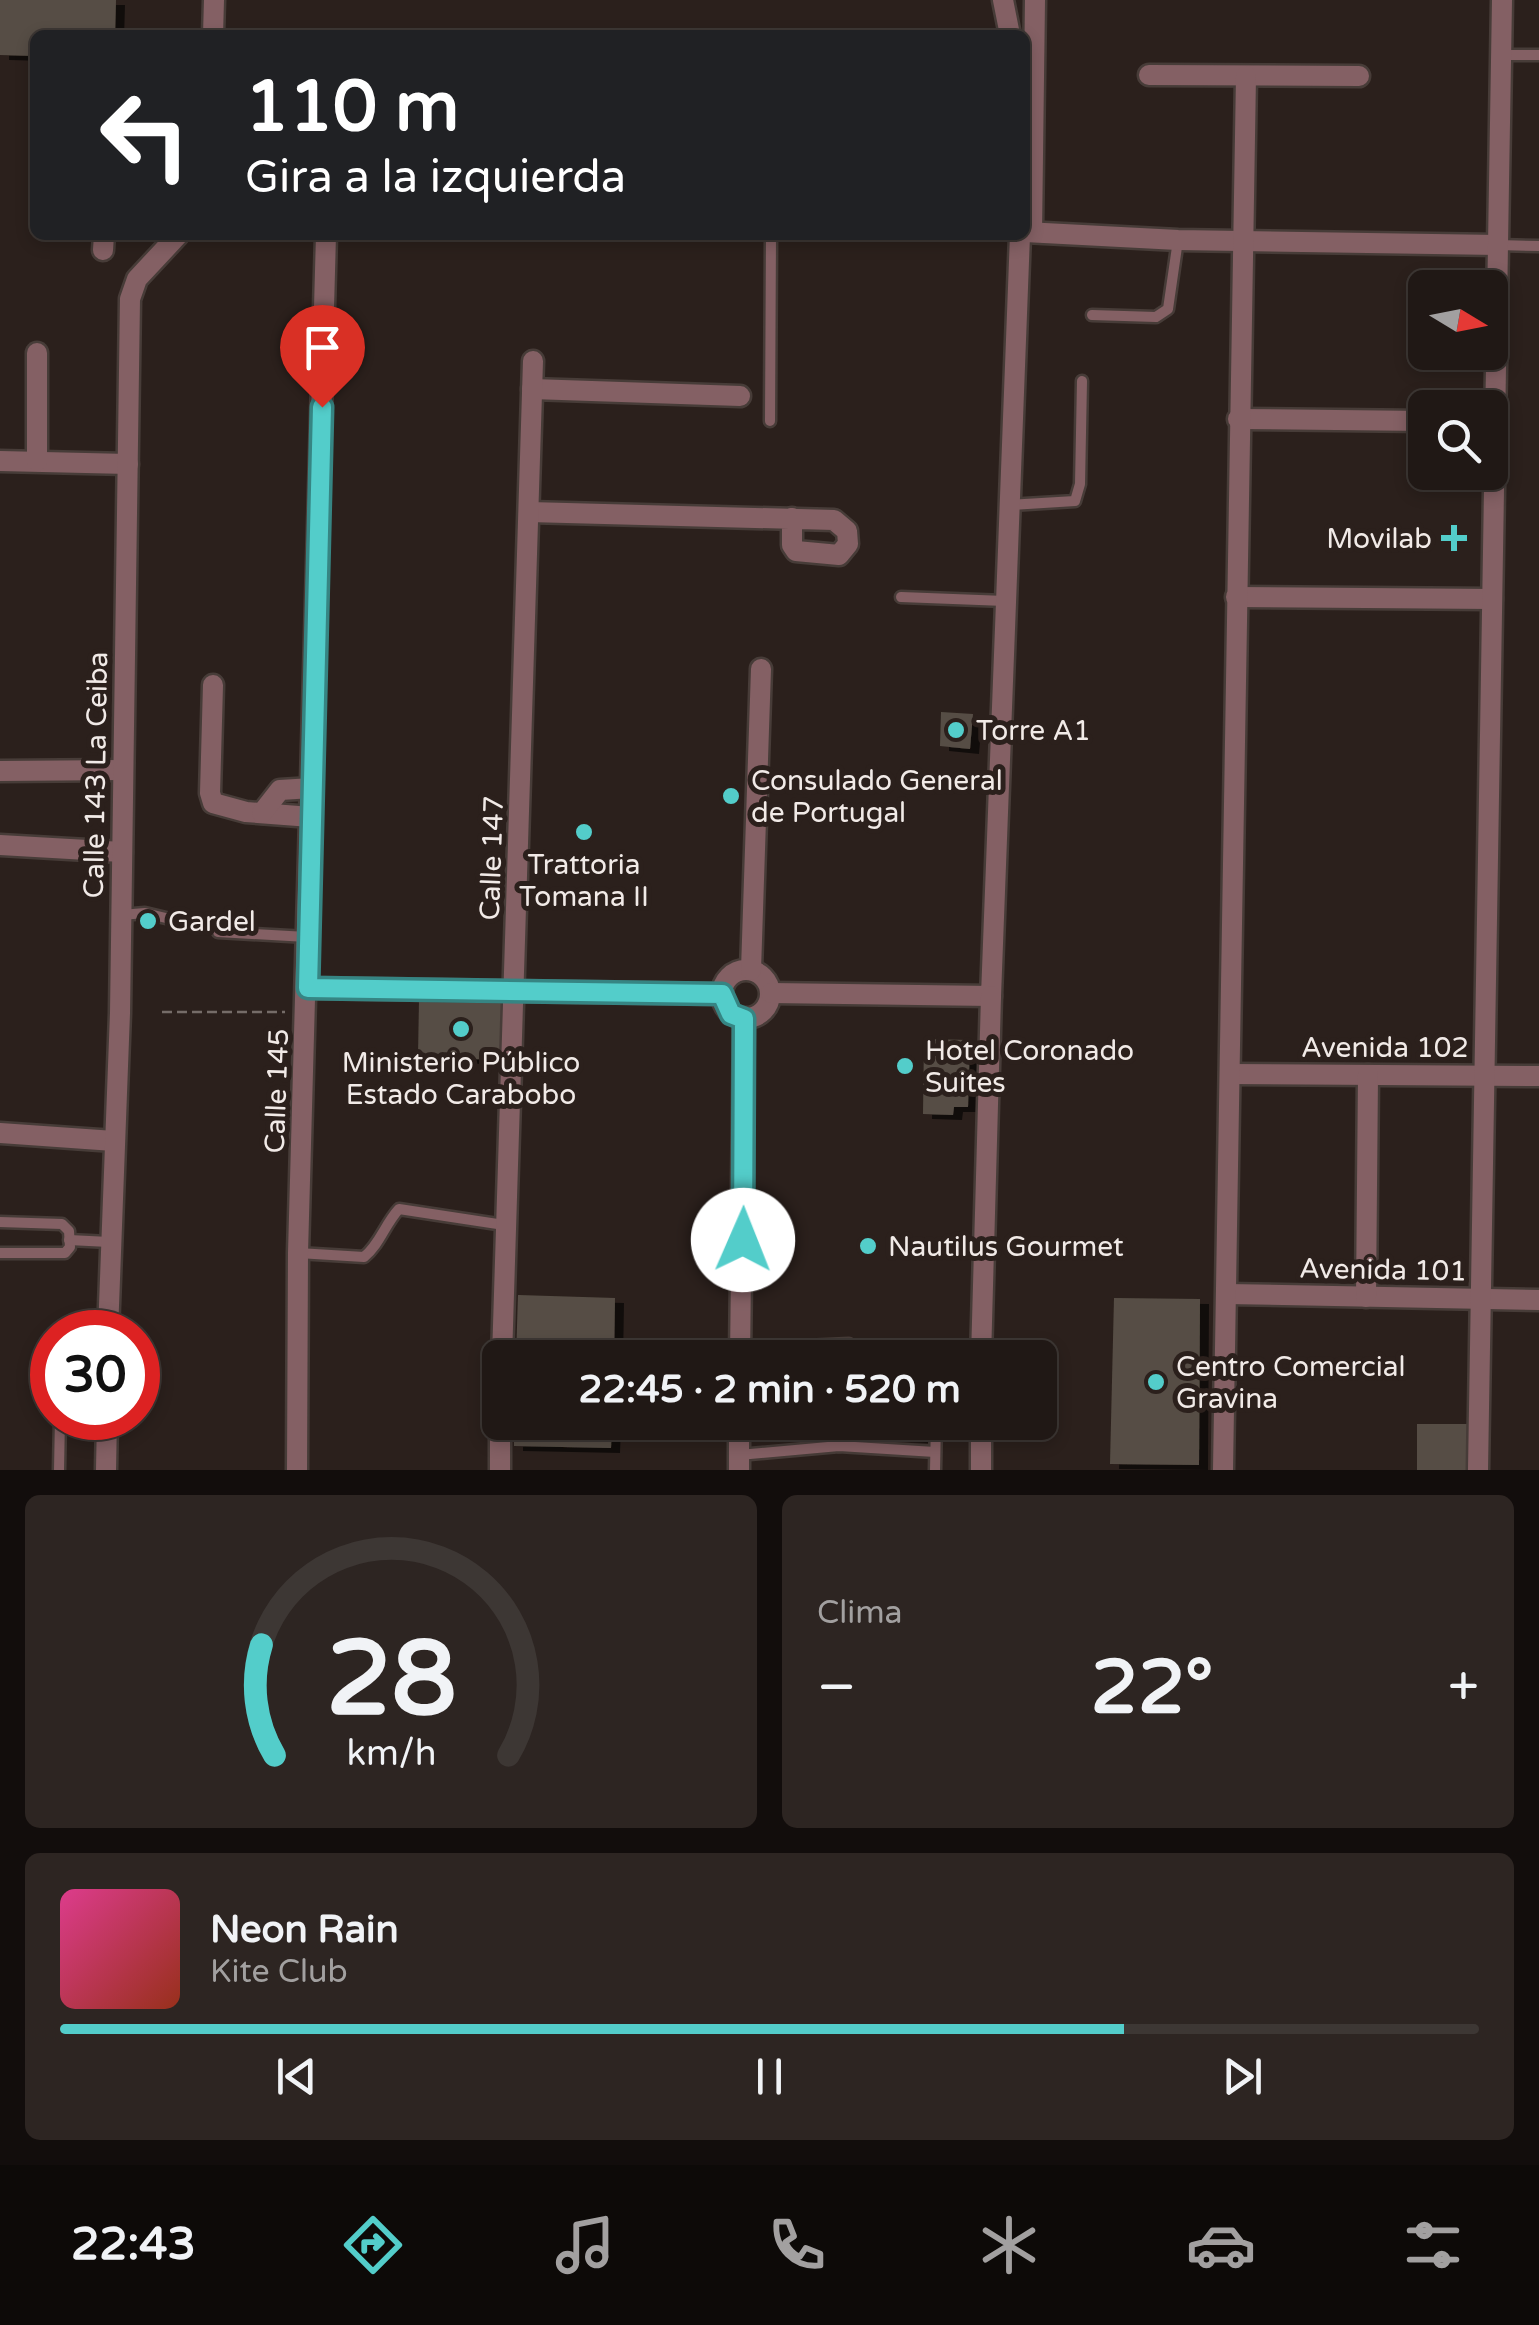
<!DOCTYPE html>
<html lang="es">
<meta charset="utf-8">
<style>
:root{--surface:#201815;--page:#2d2522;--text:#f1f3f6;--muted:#a2a0a0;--line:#3d3734;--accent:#53cdca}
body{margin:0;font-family:"Varela Round",sans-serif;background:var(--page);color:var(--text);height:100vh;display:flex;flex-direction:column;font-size:38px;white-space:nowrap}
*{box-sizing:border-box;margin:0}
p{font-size:32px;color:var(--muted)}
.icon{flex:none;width:55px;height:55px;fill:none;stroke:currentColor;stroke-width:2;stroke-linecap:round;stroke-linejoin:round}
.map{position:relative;height:1470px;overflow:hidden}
.sheet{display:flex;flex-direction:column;gap:25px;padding:25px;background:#120d0c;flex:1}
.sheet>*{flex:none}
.banner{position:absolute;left:30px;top:30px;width:1000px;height:210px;border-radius:15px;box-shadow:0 5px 15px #0003,0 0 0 2px var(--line);background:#202124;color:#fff;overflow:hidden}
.needle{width:65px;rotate:100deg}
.fabs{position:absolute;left:1408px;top:270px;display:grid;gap:20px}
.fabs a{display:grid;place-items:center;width:100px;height:100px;border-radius:15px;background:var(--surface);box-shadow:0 5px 15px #0003,0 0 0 2px var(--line);font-size:50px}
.speed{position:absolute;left:30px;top:1310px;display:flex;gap:20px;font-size:50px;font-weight:700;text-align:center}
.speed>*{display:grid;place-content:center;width:130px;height:130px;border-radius:50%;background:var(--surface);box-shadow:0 5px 15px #0003,0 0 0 2px var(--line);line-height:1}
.speed .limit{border:15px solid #d22;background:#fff;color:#111}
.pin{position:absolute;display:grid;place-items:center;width:85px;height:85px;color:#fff;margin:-102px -42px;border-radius:50% 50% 50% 0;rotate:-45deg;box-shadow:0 0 10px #0007}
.pin .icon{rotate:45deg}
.me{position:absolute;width:110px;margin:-55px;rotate:1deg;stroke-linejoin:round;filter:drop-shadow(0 0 8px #0008)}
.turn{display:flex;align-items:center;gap:35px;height:210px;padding:0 50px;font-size:45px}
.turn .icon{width:130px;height:130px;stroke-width:2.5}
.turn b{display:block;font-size:70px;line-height:85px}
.big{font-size:75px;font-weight:800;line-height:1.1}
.sheet .tile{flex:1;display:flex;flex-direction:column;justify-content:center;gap:15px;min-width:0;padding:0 35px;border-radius:15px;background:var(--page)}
.sheet .dial{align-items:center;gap:0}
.dial svg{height:260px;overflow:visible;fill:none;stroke:var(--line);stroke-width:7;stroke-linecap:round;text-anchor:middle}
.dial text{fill:var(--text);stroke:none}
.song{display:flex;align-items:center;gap:30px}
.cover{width:120px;height:120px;border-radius:15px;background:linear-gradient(135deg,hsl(330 70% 55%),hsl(10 70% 35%))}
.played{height:10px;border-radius:5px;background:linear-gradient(90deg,var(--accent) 75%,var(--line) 75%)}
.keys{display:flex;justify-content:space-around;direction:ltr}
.heat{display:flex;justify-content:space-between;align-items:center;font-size:55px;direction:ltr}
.sheet .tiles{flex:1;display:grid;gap:25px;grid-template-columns:1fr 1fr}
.tile:last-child{grid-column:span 2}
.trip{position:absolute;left:482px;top:1340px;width:575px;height:100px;border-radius:15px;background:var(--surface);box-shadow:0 5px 15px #0003,0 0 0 2px var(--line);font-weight:800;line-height:100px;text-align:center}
.tabs{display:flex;height:160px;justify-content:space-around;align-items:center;background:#0d0a08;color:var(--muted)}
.tabs .icon{width:70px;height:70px}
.tabs .on{color:var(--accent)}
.tabs b{font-size:45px;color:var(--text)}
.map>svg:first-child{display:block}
.building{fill:#564e45;filter:url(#shadow)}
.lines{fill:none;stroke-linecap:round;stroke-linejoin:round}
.service-casing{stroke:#473c38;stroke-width:15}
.minor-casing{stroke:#473c38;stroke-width:25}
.path{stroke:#756c68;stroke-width:2.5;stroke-dasharray:10 5;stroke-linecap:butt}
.service{stroke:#846064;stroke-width:10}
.minor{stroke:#846064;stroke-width:20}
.route-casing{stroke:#368583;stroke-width:25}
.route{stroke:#53cdca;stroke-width:18}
.poi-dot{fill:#53cdca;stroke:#2b201c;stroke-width:4}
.labels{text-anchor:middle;stroke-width:10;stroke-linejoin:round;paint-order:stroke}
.poi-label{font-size:28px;fill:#f1eae7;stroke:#2b201c;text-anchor:start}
.street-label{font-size:28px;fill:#f1eae7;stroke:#2b201c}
</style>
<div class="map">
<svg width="1539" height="1470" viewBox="0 0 1539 1470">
<defs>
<filter id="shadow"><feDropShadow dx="9" dy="5" stdDeviation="0" flood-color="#0009"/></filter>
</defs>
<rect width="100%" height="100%" fill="#2b201c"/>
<!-- building -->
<g class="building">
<path d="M0,0H116L115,35H35V56L0,55Z"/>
<path d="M941,712L973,714L970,749L940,746Z"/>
<path d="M419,1000L504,1002L501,1060L418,1057Z"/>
<path d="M924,1039L970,1040L968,1107H954L953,1115L923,1114Z"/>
<path d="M518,1295L615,1298L614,1358H516Z"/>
<path d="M1114,1298L1200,1299L1199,1465L1110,1464Z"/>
<path d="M514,1422H612L611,1448L514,1446Z"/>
<path d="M864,1422H929L928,1438L864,1436Z"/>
<path d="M1417,1424H1471L1470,1470H1417Z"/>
</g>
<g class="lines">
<!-- service casing -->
<g class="service-casing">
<g id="service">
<path d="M1502,55H1539"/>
<path d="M1498,245L1539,246"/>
<path d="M1092,315L1156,317L1168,309L1178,240"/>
<path d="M770,421L771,235"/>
<path d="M1010,505L1075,501L1080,484L1082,381"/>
<path d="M901,597L1005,601"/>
<path d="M121,915L145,913L191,924"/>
<path d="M218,932L307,937"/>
<path d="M0,1222L62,1224L69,1231L70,1247L65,1253H0"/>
<path d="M69,1240L109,1242"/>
<path d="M298,1253L364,1257C380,1244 385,1224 399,1209L504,1225"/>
<path d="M740,1349L849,1344"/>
<path d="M839,1446L855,1422"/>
<path d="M739,1455L839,1446L935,1452"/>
<path d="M59,1470L60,1418"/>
<path d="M935,1470L936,1422"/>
</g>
</g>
<!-- minor casing -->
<g class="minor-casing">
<g id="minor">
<path d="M1003,0L1010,35"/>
<path d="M213,35L214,0"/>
<path d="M1149,75L1359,76"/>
<path d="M1025,232L1178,240L1498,245"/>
<path d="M1032,232L1035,0"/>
<path d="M103,250L104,235"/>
<path d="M532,389L740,396"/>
<path d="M1238,419L1425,421"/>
<path d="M0,461L128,464"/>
<path d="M37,461V353"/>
<path d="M529,512L834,520L847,531L848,544L839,555L796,551L792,545V518"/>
<path d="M1236,597L1492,599"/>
<path d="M213,685L210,793L213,803L246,812L311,817"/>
<path d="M0,771L122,770"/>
<path d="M262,813L280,790L312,788"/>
<path d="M0,845L122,852"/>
<circle cx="746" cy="994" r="24"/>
<path d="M751,970L761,669"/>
<path d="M308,988L722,994"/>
<path d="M771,993L991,996L1020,235"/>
<path d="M1230,1074L1539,1076"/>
<path d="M0,1133L114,1141"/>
<path d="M1227,1294L1539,1300"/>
<path d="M1366,1297L1368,1075"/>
<path d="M108,1332L120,1013L130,299L137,279L178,235"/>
<path d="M502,1358L533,361"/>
<path d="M740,1358L744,1019"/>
<path d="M981,1358L991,996"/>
<path d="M981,1422V1470"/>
<path d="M106,1470L107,1418"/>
<path d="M297,1470L298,1253L326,235"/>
<path d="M500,1470V1422"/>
<path d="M739,1470V1422"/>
<path d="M1223,1470L1246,76"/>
<path d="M1478,1470L1502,0"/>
</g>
</g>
<!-- path -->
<path class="path" d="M162,1012H285"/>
<!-- service -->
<use href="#service" class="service"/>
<!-- minor -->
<use href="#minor" class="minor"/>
</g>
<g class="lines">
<!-- route casing -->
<g class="route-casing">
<path id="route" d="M322,407L308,988L722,994L731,1014L744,1019L743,1240"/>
</g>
<!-- route -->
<use href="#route" class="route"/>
</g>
<!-- markers -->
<g class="poi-dot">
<path d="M1449 523h10v10h10v10h-10v10h-10v-10h-10v-10h10z"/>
<circle cx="956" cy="730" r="10"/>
<circle cx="731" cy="796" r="10"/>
<circle cx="584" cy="832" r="10"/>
<circle cx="148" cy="921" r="10"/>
<circle cx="461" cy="1029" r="10"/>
<circle cx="905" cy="1066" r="10"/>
<circle cx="868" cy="1246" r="10"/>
<circle cx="1156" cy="1382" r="10"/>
</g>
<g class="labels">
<!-- poi labels -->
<g class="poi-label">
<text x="1432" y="548" text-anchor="end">Movilab</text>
<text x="976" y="740">Torre A1</text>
<text x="751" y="790">Consulado General<tspan x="751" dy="32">de Portugal</tspan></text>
<text x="584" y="874" text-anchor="middle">Trattoria<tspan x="584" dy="32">Tomana II</tspan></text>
<text x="168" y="931">Gardel</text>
<text x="925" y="1060">Hotel Coronado<tspan x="925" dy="32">Suites</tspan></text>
<text x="461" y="1072" text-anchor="middle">Ministerio Público<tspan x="461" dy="32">Estado Carabobo</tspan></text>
<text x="888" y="1256">Nautilus Gourmet</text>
<text x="1176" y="1376">Centro Comercial<tspan x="1176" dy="32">Gravina</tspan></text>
</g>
<!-- street labels -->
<g class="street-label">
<text transform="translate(95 775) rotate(-89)" y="10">Calle 143 La Ceiba</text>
<text transform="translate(491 858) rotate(-88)" y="10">Calle 147</text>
<text x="1385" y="1057">Avenida 102</text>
<text transform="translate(276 1091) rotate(-88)" y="10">Calle 145</text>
<text transform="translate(1383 1269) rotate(1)" y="10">Avenida 101</text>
</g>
</g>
</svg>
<div class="fabs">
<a><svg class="needle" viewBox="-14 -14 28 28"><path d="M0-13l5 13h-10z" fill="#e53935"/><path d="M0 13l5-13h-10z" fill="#a2a0a0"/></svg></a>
<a><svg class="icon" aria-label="search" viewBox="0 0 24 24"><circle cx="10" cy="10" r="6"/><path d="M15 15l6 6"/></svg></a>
</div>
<div class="speed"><div class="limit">30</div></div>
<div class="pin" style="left:322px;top:407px;background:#d93025"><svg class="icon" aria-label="arrive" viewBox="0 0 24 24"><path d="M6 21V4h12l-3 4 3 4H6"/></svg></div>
<svg class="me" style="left:743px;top:1240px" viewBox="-20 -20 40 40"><circle r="19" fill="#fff"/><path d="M0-13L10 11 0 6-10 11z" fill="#53cdca"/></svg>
<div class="trip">22:45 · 2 min · 520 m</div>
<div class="banner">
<div class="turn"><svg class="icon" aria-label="left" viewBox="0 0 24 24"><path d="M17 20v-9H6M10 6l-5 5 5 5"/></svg><div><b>110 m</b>Gira a la izquierda</div></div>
</div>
</div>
<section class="sheet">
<div class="tiles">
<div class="tile dial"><svg viewBox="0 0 100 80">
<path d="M14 69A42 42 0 1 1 86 69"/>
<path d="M14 69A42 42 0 0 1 10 35" stroke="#53cdca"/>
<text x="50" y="56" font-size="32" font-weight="700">28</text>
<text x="50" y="72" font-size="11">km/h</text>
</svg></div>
<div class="tile"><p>Clima</p>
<div class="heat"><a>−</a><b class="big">22°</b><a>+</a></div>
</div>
<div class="tile">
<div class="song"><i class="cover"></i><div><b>Neon Rain</b><p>Kite Club</p></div></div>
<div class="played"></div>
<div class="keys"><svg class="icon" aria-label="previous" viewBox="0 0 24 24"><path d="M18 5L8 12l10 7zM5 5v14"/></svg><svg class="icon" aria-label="pause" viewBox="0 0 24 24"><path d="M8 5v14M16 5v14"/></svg><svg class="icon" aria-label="next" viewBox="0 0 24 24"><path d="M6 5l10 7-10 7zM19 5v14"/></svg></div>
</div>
</div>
</section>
<nav class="tabs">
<b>22:43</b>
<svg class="icon on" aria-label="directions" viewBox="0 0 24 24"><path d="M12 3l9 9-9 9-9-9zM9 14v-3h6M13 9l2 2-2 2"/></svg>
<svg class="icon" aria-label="music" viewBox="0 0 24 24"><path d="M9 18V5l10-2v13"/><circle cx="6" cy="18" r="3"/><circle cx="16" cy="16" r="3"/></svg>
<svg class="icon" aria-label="phone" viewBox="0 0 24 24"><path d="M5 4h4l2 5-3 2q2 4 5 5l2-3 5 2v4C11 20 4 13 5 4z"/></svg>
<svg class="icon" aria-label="climate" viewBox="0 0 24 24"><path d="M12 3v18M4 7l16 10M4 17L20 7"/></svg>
<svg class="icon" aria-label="car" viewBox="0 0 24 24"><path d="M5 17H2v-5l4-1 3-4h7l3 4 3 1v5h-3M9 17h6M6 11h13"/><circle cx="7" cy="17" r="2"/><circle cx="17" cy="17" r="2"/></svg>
<svg class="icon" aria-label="filters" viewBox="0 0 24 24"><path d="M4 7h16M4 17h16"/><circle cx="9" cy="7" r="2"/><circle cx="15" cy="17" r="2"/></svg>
</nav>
